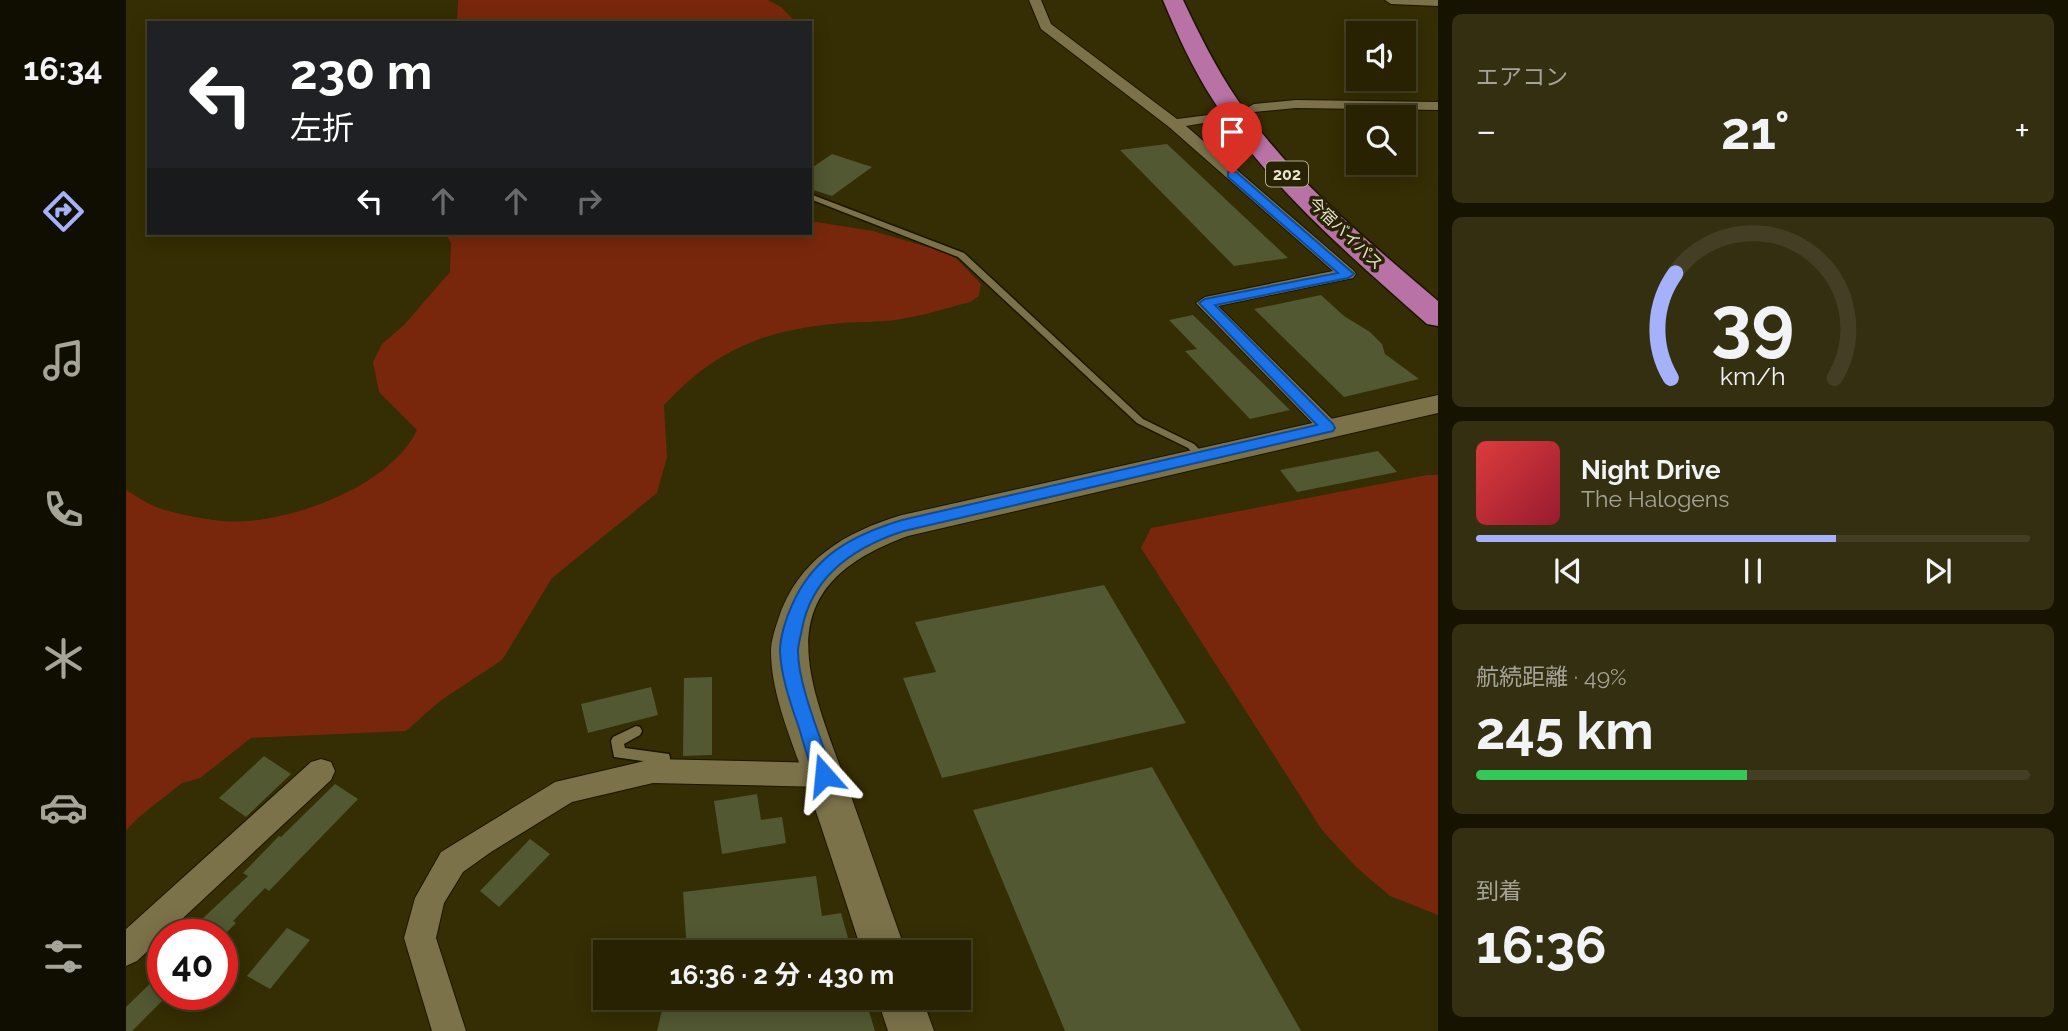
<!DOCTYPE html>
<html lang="ja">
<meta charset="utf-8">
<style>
:root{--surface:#282202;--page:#342f11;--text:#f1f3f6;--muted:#a5a499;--line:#443f24;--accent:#a6b1fc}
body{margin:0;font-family:Raleway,"Noto Sans JP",sans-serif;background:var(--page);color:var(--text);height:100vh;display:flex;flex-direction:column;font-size:26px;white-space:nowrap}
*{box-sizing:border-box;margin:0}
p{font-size:23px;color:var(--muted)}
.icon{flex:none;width:38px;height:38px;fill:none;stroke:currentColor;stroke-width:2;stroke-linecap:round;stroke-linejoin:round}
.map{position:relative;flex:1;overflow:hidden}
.side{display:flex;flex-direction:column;gap:14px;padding:14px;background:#161301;width:630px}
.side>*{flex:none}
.top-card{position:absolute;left:21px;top:21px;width:665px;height:214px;border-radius:0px;box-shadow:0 4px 18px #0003,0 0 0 2px var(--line);background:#202124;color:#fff;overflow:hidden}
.tools{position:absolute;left:1220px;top:21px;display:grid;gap:14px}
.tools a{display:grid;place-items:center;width:70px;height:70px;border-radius:0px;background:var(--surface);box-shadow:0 4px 18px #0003,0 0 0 2px var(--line);font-size:35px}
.speed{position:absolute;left:21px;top:919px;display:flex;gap:14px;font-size:35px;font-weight:700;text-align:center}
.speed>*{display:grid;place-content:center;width:91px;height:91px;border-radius:50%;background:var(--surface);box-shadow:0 4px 18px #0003,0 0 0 2px var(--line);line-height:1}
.speed .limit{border:10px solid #d22;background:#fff;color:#111}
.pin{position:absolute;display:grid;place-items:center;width:60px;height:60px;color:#fff;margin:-72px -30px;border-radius:50% 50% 50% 0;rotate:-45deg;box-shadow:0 0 7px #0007}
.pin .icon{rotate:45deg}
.me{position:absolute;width:77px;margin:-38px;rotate:342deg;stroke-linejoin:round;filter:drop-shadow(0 0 5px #0008)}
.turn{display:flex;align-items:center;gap:24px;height:147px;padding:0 28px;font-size:32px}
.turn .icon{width:91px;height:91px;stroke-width:2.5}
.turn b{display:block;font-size:49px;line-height:60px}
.lanes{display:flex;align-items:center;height:66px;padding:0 28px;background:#0003;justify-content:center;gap:35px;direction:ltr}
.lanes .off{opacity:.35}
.big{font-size:52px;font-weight:700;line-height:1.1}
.side .widget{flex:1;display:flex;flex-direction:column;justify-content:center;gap:10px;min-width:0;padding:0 24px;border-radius:10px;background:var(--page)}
.side .dial{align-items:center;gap:0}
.dial svg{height:182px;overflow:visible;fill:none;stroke:var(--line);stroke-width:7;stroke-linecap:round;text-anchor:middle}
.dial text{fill:var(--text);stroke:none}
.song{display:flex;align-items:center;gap:21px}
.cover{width:84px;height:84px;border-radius:10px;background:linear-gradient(135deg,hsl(0 70% 55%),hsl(350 70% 35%))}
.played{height:7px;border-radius:4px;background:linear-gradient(90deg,var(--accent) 65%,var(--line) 65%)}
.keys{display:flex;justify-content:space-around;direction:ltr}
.heat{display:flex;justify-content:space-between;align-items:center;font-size:38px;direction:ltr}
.charge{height:10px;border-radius:5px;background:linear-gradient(90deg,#34c759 49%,var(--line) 0)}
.trip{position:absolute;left:467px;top:940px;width:378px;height:70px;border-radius:0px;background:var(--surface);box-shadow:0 4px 18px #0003,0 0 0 2px var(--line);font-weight:700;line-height:70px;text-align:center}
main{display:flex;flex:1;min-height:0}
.dock{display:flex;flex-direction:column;width:126px;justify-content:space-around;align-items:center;background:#100e01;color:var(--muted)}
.dock .icon{width:49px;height:49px}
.dock .active{color:var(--accent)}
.dock b{font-size:32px;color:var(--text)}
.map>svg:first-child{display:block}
.green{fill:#78270c}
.building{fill:#515832}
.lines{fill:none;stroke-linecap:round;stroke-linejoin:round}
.lane-casing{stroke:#1b1500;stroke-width:3}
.street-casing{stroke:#1b1500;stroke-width:2}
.secondary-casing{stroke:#1b1500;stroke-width:2}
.highway-casing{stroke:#1b1500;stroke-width:3}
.lane{fill:#7b724a;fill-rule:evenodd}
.street{fill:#7b724a;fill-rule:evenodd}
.secondary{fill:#7b724a;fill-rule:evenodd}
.highway{fill:#b872a6;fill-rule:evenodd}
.route{fill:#1a73e8;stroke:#114b97;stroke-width:2}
.labels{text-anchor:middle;stroke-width:7;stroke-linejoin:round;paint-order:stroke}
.shield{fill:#292305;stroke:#b0ac93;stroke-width:2}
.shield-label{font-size:16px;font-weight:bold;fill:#eae6d0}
.far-street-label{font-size:16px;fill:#eae6d0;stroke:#292305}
</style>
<main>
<nav class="dock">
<b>16:34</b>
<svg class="icon active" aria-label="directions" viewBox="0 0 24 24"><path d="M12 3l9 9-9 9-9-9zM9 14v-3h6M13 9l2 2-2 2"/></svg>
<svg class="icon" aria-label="music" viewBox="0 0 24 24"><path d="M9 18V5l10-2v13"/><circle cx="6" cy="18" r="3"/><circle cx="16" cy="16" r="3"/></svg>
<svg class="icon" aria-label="phone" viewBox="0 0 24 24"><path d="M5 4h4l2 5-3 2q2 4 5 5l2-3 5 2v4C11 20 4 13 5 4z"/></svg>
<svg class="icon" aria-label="climate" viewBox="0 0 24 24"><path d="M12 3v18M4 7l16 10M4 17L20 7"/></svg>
<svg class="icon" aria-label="car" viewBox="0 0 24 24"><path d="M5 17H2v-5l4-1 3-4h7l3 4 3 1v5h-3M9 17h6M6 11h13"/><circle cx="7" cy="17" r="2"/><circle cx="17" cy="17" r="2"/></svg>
<svg class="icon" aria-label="filters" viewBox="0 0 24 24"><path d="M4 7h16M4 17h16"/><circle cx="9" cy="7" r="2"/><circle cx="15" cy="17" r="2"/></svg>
</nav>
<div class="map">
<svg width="1312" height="1031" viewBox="0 0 1312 1031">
<rect width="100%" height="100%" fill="#352d03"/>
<!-- green -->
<g class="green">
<path d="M332,0H642L655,7L671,23H331Z"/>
<path d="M684,221L747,231L819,252L829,257L855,284L853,296L844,302C821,308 799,315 776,319C753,323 730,321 707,324C634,331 588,352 538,405L541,457L531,493L426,578L376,660L314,701L280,731L125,738L74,778L56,783L13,817L0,830V490C9,495 18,502 28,506C43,513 78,519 96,521C156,527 265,487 291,430L253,392L247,362L256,344L278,325L324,272L325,243L319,233H684Z"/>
<path d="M1301,475H1312V915L1264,896L1230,867L1196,830L1015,548L1025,528Z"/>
</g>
<!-- building -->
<g class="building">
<path d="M1041,144L1162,258L1108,266L994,150Z"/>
<path d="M706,154L746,167L706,196L684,189V169Z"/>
<path d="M1195,295L1218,316L1244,332L1256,344L1259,354L1293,379L1218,397L1128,309Z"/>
<path d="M1067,315L1164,410L1124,419L1059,351L1071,349L1043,320Z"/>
<path d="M1252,451L1271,472L1171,492L1154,470Z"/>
<path d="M978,585L1060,723L816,778L777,678L810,672L789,622Z"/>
<path d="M586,677V755L557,756L558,678Z"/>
<path d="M525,687L532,715L462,733L455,704Z"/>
<path d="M138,756L165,774L120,817L93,798Z"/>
<path d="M1026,767L1175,1031H939L847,810Z"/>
<path d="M209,784L232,799L143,891L139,888L107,921L110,923L99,934H60L122,876L117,873L153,836L155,837Z"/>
<path d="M631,794L635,820L656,817L660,843L596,854L588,801Z"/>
<path d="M404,839L424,854L373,907L354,891Z"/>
<path d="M690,876L696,916L715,913L726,952H561L557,892Z"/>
<path d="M161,928L184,940L144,989L121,976Z"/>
<path d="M37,971V994H43L6,1031H0V1007Z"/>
<path d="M539,998H739L749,1031H531Z"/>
</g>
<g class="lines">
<!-- lane casing -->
<g class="lane-casing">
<g id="lane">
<path d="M684,194L838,253L1017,419L1068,444L1081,457L1080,459H1072L1062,448L1011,423L832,257L684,199Z"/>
<path d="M510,726L514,727L516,731L514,735L498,744L499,748L543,754L544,758L542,775L537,777L532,775L531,771V763L488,757L485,741L487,737Z"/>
</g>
</g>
<!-- street casing -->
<g class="street-casing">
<g id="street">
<path d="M903,0H915L925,24L1051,119L1114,111L1116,114L1114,117L1060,126L1227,270L1230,274L1227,278L1092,306L1209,422L1212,427L1209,432H1195L1070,303L1079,297L1207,271L1043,127L915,29Z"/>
<path d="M1259,0H1312V6L1265,4Z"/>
<path d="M1170,100L1312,102V110L1170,108L1128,112L1121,108L1128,104Z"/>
<path d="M195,759L205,762L209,771L205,780L11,961L0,966V929L185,762Z"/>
<path d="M527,759L697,763L707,766L711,775L707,784L697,787L527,783L446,802L365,852L337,872L318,903L310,938L340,1031H306L278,938L289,898L315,852L429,782Z"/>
</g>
</g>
<!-- secondary casing -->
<g class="secondary-casing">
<g id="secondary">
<path d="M1312,395V413L782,536C638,588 681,676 721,785C741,841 760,896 780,952H736C718,896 700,840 681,785C667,743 645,696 645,651C645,641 649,629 652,620C671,560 719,532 776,515Z"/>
<path d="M751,998H796L808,1031H762Z"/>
</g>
</g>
<!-- highway casing -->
<g class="highway-casing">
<path id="highway" d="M1037,0H1057C1073,34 1090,68 1111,99C1164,178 1241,240 1312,301V326L1301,324C1224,256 1143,187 1087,100C1067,69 1051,34 1037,0Z"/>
</g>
<!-- lane -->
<use href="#lane" class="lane"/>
<!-- street -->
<use href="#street" class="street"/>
<!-- secondary -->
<use href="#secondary" class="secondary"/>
<!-- highway -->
<use href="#highway" class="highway"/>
</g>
<!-- route -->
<path class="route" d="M1102,172H1110L1228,274L1222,278L1089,305L1207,424L1209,428L1207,431L778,531C728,547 686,575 676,629C675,636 672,644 672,651C672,686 696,740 707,775L705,781L698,783L691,781C682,763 678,743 672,725C664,702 655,676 654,651C654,637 660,618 666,605C688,555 727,535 776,520L1191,425L1073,303L1079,299L1212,273L1102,177Z"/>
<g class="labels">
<!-- shield labels -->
<rect class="shield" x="1140" y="161.5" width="42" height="25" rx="5"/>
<g class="shield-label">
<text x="1161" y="180">202</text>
</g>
<!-- far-street labels -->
<g class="far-street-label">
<text transform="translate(1220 233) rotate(44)" y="6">今宿バイパス</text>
</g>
</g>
</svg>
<div class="tools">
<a><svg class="icon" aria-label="sound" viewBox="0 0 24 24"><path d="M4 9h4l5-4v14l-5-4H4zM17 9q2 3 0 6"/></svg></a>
<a><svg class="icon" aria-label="search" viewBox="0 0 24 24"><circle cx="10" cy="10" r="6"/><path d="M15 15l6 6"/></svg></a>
</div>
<div class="speed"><div class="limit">40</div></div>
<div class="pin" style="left:1106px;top:174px;background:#d93025"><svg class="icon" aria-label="arrive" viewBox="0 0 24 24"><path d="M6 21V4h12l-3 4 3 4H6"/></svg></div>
<svg class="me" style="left:698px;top:775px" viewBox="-20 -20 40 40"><path d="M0-17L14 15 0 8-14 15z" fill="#1a73e8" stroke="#fff" stroke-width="4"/></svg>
<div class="trip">16:36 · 2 分 · 430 m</div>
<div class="top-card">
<div class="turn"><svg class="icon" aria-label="left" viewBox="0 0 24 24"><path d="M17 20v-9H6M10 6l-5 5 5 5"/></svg><div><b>230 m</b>左折</div></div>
<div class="lanes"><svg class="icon" aria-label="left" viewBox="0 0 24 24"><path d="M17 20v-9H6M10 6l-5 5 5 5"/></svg><svg class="icon off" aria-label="ahead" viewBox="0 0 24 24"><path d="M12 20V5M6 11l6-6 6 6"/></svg><svg class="icon off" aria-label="ahead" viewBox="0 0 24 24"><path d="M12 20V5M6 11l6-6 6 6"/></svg><svg class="icon off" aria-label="right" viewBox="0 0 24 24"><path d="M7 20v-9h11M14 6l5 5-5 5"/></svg></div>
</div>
</div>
<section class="side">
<div class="widget"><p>エアコン</p>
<div class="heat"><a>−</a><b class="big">21°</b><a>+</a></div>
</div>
<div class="widget dial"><svg viewBox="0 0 100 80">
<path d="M14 69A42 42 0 1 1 86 69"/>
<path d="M14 69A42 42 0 0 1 16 23" stroke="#a6b1fc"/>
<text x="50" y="56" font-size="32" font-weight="700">39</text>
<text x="50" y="72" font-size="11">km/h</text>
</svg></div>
<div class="widget">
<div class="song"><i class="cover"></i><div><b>Night Drive</b><p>The Halogens</p></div></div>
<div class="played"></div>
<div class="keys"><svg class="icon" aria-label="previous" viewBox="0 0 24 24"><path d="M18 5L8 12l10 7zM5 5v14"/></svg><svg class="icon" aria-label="pause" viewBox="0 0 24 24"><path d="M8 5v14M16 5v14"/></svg><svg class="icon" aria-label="next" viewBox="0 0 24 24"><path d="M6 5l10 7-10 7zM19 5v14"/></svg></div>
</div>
<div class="widget"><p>航続距離 · 49%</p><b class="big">245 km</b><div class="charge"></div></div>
<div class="widget"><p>到着</p><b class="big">16:36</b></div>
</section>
</main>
